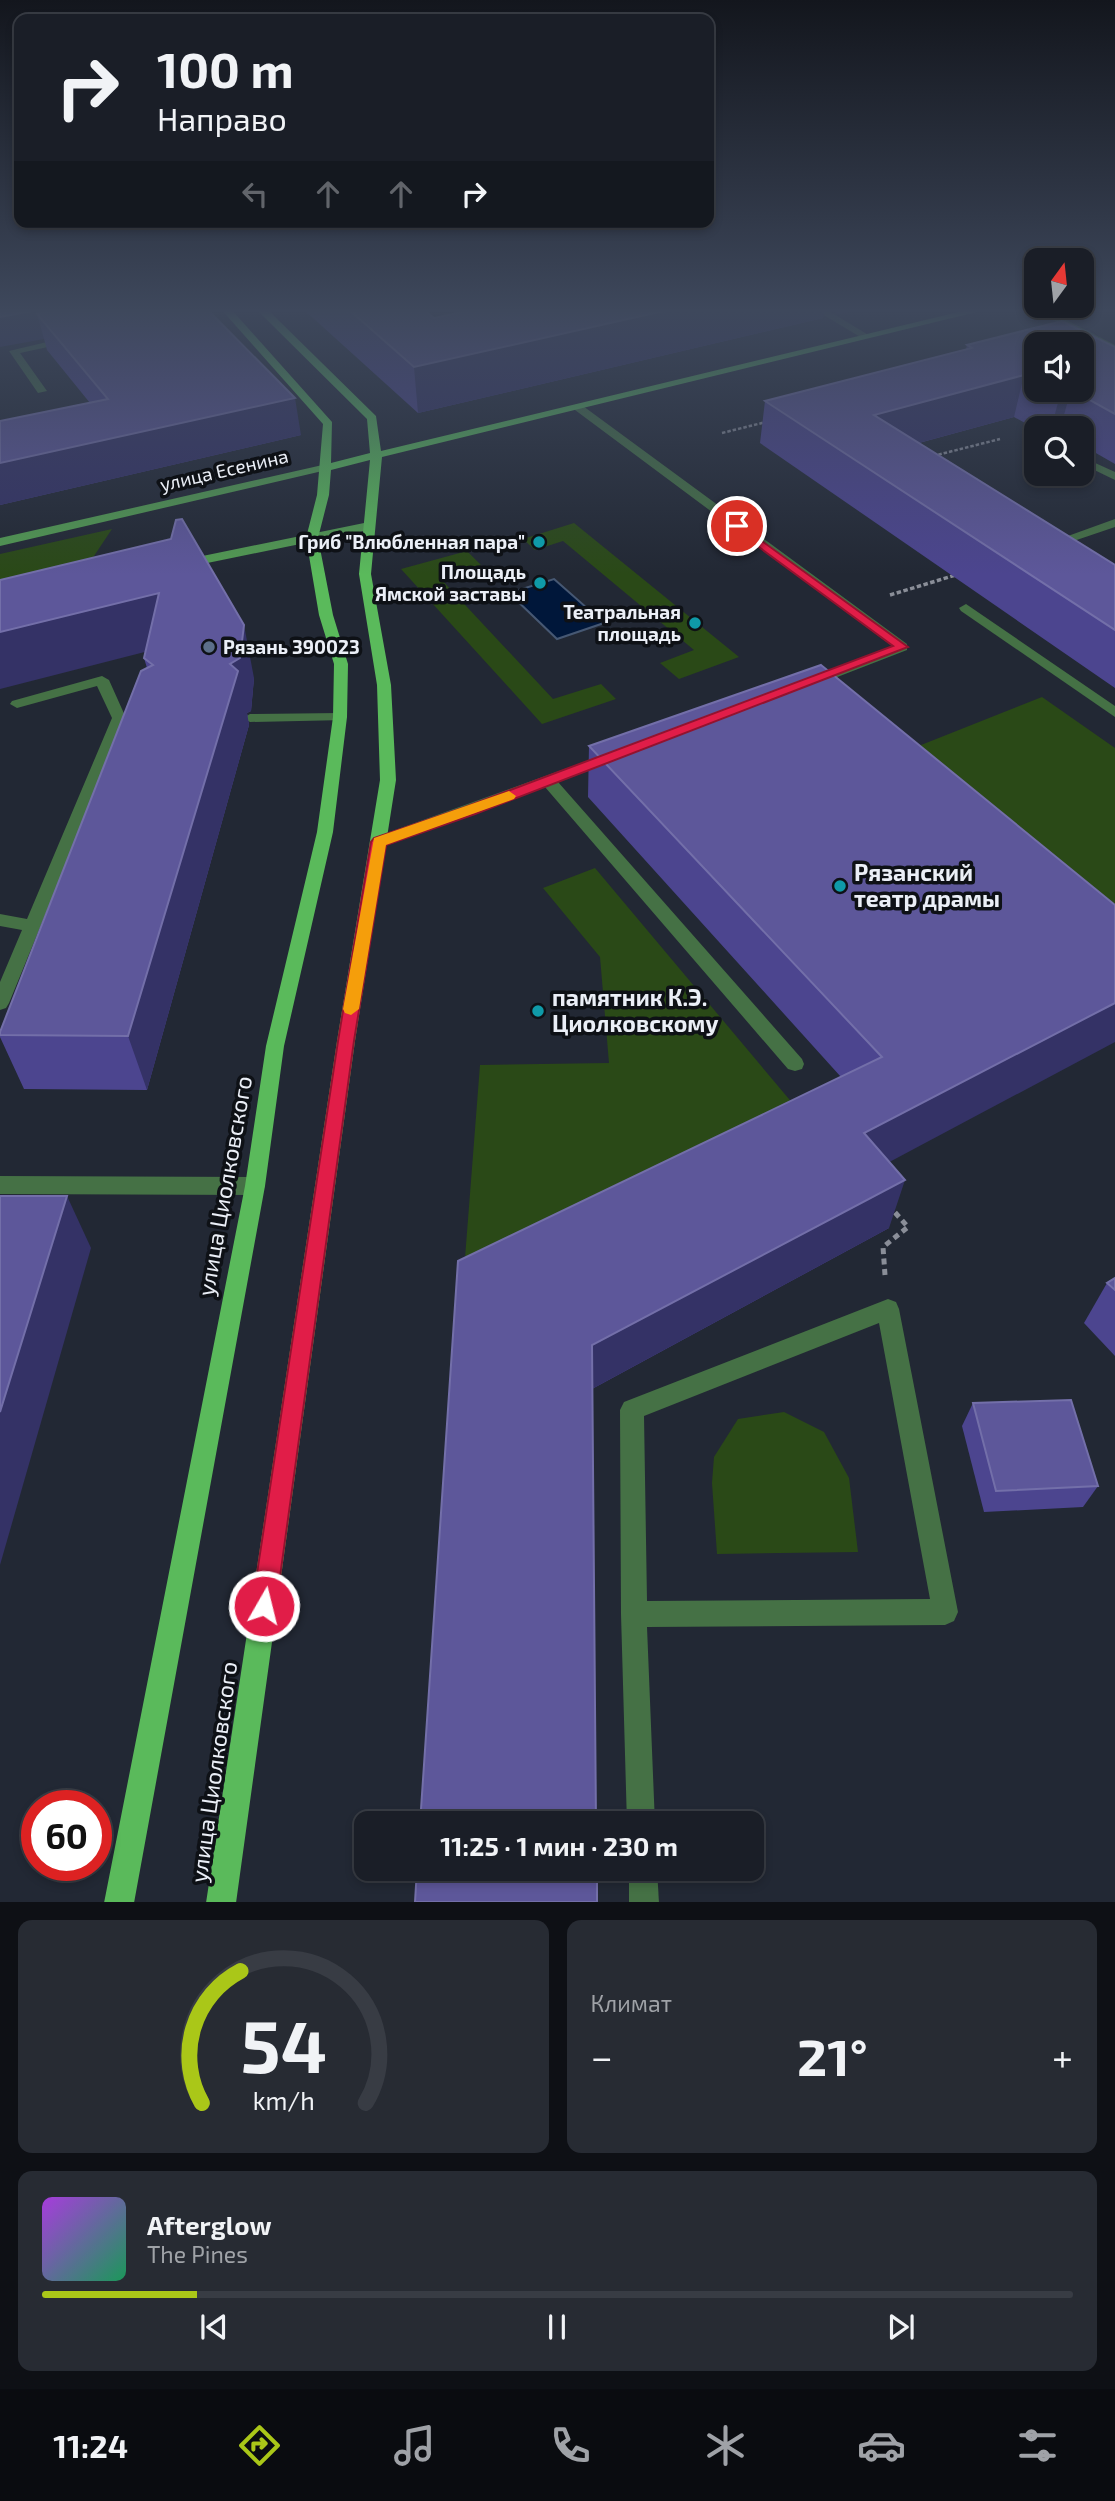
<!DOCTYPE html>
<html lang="ru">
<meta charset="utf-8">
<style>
:root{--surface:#1a1e27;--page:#272b33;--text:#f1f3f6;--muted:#9fa2a7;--line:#383c44;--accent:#aac718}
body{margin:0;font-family:"Exo 2",sans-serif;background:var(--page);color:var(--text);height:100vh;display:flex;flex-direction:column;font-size:26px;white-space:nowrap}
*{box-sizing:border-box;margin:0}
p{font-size:23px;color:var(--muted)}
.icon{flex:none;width:38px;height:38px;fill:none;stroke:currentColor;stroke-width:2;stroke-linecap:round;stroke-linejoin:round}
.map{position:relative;height:1902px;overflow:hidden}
.panel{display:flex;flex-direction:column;gap:18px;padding:18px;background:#0e1015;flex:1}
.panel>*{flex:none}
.top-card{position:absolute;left:14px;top:14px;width:700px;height:214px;border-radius:14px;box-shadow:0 4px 10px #0003,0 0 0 2px var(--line);background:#1a1e27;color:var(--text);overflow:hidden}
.needle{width:46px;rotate:15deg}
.fabs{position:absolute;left:1024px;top:248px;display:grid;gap:14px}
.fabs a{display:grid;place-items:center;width:70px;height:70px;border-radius:14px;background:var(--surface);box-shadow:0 4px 10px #0003,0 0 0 2px var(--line);font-size:35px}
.speed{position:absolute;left:21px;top:1790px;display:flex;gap:14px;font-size:35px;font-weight:700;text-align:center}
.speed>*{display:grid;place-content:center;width:91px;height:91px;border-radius:50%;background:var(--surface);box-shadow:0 4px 10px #0003,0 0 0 2px var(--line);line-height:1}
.speed .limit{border:10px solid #d22;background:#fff;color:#111}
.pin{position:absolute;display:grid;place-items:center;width:60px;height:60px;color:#fff;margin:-30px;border:4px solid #fff;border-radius:50%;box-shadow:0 2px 7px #0007}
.me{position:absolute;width:77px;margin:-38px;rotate:8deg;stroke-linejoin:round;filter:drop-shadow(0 0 5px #0008)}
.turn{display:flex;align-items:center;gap:24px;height:147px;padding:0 28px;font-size:32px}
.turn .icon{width:91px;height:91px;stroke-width:2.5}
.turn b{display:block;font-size:49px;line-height:60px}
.lanes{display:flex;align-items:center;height:66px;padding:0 28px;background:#0003;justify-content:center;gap:35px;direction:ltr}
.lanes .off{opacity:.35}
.big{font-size:52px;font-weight:700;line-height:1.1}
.panel .card{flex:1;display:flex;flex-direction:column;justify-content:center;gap:10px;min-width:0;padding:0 24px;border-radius:14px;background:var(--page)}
.panel .dial{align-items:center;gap:0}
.dial svg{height:182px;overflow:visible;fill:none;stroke:var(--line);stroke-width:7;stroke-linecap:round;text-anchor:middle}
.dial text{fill:var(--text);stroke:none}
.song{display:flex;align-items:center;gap:21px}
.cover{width:84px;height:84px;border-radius:10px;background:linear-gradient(135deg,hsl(280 70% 55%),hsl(150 70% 35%))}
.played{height:7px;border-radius:4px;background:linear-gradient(90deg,var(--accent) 15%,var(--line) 15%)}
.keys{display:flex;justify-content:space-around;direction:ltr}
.heat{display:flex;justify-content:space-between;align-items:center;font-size:38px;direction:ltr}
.panel .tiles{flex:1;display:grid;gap:18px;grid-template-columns:1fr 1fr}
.card:last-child{grid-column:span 2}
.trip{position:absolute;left:354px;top:1811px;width:410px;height:70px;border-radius:14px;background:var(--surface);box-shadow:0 4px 10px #0003,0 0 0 2px var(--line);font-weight:700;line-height:70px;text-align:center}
.dock{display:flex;height:112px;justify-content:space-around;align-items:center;background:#0a0c10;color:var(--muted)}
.dock .icon{width:49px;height:49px}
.dock .selected{color:var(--accent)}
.dock b{font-size:32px;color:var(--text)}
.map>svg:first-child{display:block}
.green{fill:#2a4917}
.water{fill:#00173a;stroke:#465873;stroke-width:2}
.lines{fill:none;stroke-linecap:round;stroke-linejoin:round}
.path-far2{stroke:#8a8e98;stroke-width:2.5;stroke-dasharray:3.5 2;stroke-linecap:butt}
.path-far1{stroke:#8a8e98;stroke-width:3.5;stroke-dasharray:4.5 2.5;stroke-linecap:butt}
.path{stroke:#8a8e98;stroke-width:5;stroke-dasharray:6 4.5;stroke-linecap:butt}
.lane{fill:#457145;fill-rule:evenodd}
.street{fill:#457145;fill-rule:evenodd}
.secondary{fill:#529a52;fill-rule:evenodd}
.primary{fill:#5aba5b;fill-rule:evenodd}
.wall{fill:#4c458f;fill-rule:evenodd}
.shaded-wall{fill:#343266}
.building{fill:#5d579a;stroke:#736fa9;stroke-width:2}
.route{fill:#e11d48;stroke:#92132f;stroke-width:2}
.slow{fill:#f59e0b}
.culture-dot{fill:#0f9aa8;stroke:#0e1116;stroke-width:2.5}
.service-dot{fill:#5c6f8a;stroke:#0e1116;stroke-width:2.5}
.labels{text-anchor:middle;stroke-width:7;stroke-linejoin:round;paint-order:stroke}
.far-street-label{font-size:19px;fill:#ebeff7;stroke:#0e1116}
.far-poi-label{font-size:19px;font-weight:bold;fill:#ebeff7;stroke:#0e1116;text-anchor:end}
.poi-label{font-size:23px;font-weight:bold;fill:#ebeff7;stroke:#0e1116;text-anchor:start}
.street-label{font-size:23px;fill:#ebeff7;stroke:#0e1116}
</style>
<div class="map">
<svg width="1115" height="1903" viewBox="0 0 1115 1903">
<rect width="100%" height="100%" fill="#222834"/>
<!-- green -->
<g class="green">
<path d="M574,523L739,657L679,679L660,663L694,650L563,541L535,550L523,539Z"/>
<path d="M112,529L92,559L0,602V554Z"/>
<path d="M467,551L481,565L439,577L553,699L601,684L616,699L542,724L401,569Z"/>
<path d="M1042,697L1115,748V917L911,749Z"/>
<path d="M595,868L794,1105L465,1258L480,1065L609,1063L600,957L543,888Z"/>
<path d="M784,1412L824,1432L849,1478L858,1552L717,1554L712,1483L714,1457L738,1419Z"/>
</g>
<!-- water -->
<path class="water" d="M554,579L604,623L557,639L509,593Z"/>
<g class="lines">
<!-- path-far2 -->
<g class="path-far2">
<path d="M722,433L766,422"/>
<path d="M933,456L1000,439"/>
</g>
<!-- path-far1 -->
<path class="path-far1" d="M890,595L959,574"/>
<!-- path -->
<path class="path" d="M885,1275L883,1247L908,1227L891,1208"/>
<!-- lane -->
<g class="lane">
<path d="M207,308H227L188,318L183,315Z"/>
<path d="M812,308H824L870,336L862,338Z"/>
<path d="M68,337L71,338V342L20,353L47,391L38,393L9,351Z"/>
<path d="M575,406H583L907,644V650L814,686H804V680L892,646L575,410Z"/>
<path d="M1028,430L1036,433V440L1024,435V431Z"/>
<path d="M1082,457L1115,472V480L1082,464Z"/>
<path d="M1115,519V527L1053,548L1049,549L1043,545Z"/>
<path d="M966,604L1115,706V717L961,611L959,608Z"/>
<path d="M102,676L109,680L126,718L9,1003L6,1008L0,1010V982L22,930L0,926V914L27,919L112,718L97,686L17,708L10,704L12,701Z"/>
<path d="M340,713L345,714L347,717L345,720L250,722L243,718L250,714Z"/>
<path d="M609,753L614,755L617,758L614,761L558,782L802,1059L804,1064L802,1069L795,1071L788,1069L545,787L385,846L379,847L371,842L373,838Z"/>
<path d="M0,1176L255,1177L262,1180L265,1186L262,1192L255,1195L0,1194Z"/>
<path d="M888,1299L896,1302L899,1309L958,1612L954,1621L945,1625L647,1627L655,1824H627L621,1614L620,1410L624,1402ZM879,1323L930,1599L647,1601L644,1416Z"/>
<path d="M629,1869H657L659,1903H629Z"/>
</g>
<!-- street -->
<path class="street" d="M1030,308H1043L1115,345V352Z"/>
<!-- secondary -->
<g class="secondary">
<path d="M327,464L331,465V469L0,546V538Z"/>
<path d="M369,522L375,526L373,529L183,568L177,564L183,560Z"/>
</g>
<!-- primary -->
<path class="primary" d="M220,308H230L332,422L331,463L370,453L367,419L255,308H266L376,416L381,451L975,308H993L382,457L371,574L391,685L396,780L355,1041L236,1903H206L337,1041L380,780L377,685L359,574L370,460L331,470L329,495L318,538L333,615L348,664L347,717L333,832L284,1046L265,1186L134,1903H104L245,1186L266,1046L317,832L333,717L334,664L319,615L306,538L317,495L323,424Z"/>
</g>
<!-- wall -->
<g class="wall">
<path d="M0,308H206L301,435L0,505V421L90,403L47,350L44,339Z"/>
<path d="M302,308H422L434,318L481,308H825L823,318L418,413Z"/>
<path d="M829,308H865L839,314Z"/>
<path d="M1062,321L1115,347V464L1082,445V429H1036L1014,417L919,443L1115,565V688L760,443L765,401L966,349L967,345ZM1036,345H1082V390H1036Z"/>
<path d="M0,580L254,678L251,711L247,713L249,725L147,1090L24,1089L0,1037V1032L147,668L144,658L145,652Z"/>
<path d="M589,746L1115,905L889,1162V1228L592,1389L841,1077L588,797Z"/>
<path d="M1115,1278V1356L1084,1323L1107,1283Z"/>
<path d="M973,1403L1098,1486L1083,1507L984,1512L962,1426Z"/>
</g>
<!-- shaded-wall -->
<g class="shaded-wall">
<path d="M48,308H116L37,314L44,339L0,347V317Z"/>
<path d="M677,308H825L823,318L418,413L414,367Z"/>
<path d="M840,308H865L839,314Z"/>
<path d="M1024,375L1014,417L867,457L874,415Z"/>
<path d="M1071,390L1060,429H1051L1060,395Z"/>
<path d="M295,398L301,435L0,505V463Z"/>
<path d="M159,593L172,645L0,689V632Z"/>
<path d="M244,625L254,678L251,711L247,713L249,725L147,1090L128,1036L230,664Z"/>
<path d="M1115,1003V1042L850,1183L864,1133Z"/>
<path d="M905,1180L889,1228L590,1390L592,1345Z"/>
<path d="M67,1196L91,1248L0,1565V1412Z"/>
</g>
<!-- building -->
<g class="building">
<path d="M0,308H48L0,317Z"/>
<path d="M67,308H206L295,398L0,463V421L108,399L37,314Z"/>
<path d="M347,308H422L434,318L481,308H677L414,367Z"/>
<path d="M1062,321L1115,347V414L1072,390H1082V345H1036V382L1024,375L874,415L1115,565V630L765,401L972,348L967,345Z"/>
<path d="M1052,390H1070L1060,395Z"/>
<path d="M182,519L244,625L240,658L230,664L238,671L128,1036L0,1035V1032L141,671L153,665L144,658L159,593L0,632V580L171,539L176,520Z"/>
<path d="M821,665L1115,905V1003L864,1133L905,1180L592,1345L596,1824H420L458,1261L882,1057L589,746Z"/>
<path d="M0,1196H67L0,1412Z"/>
<path d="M1115,1278V1290L1107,1283Z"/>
<path d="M1071,1400L1098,1486L996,1491L973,1403Z"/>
<path d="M417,1869H597V1902H415Z"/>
</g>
<!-- sky -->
<linearGradient id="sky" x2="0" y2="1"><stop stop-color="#13161d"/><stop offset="0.54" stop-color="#3e485c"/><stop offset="1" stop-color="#3e485c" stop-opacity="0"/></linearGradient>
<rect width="1115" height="575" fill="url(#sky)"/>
<!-- route -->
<path class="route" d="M737,523L908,647L475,814L386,845L354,1041L276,1606L272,1615L264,1618L256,1615L252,1606L338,1041L371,842L374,838L465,807L893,646L733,528L732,526Z"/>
<!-- slow -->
<path class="slow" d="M509,791L516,796L514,799L386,845L359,1009L351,1015L345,1013L343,1009L374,838Z"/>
<!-- markers -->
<g class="culture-dot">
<circle cx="539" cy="542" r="7"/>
<circle cx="540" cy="583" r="7"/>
<circle cx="695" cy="623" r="7"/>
<circle cx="840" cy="886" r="7"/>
<circle cx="538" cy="1011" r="7"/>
</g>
<circle class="service-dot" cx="209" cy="647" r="7"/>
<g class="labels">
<!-- far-street labels -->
<g class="far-street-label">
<text transform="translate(224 470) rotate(-13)" y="7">улица Есенина</text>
</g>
<!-- far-poi labels -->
<g class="far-poi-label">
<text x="525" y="549">Гриб "Влюбленная пара"</text>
<text x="526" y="579">Площадь<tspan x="526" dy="22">Ямской заставы</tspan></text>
<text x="681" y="619">Театральная<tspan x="681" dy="22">площадь</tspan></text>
<text x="223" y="654" text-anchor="start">Рязань 390023</text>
</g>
<!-- poi labels -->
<g class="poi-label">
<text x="854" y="881">Рязанский<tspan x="854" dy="26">театр драмы</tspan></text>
<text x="552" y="1006">памятник К.Э.<tspan x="552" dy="26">Циолковскому</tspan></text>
</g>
<!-- street labels -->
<g class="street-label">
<text transform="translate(225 1186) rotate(-80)" y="8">улица Циолковского</text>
<text transform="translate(214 1772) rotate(-82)" y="8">улица Циолковского</text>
</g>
</g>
</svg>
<div class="fabs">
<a><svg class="needle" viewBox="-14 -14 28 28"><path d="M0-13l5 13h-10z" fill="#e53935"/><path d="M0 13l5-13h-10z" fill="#9fa2a7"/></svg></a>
<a><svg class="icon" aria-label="sound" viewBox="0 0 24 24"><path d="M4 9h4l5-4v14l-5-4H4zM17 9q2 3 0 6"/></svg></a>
<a><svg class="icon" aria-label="search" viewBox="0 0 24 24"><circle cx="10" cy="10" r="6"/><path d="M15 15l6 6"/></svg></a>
</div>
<div class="speed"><div class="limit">60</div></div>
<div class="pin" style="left:737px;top:526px;background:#d93025"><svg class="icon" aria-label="arrive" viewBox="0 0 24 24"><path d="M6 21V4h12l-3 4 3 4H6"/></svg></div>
<svg class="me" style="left:264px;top:1606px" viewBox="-20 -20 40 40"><circle r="17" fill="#e11d48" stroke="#fff" stroke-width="3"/><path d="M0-11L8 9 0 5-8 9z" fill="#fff"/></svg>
<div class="trip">11:25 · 1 мин · 230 m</div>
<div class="top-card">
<div class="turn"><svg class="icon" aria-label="right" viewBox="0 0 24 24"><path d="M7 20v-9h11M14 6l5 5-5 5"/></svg><div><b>100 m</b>Направо</div></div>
<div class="lanes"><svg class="icon off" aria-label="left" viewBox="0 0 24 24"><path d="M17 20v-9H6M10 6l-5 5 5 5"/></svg><svg class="icon off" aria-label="ahead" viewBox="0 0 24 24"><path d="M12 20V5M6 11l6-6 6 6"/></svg><svg class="icon off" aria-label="ahead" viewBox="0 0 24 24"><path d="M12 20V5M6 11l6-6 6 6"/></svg><svg class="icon" aria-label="right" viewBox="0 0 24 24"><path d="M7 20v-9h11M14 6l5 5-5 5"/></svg></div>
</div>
</div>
<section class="panel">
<div class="tiles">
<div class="card dial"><svg viewBox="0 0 100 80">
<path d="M14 69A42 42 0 1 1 86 69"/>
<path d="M14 69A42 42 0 0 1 31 11" stroke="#aac718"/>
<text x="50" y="56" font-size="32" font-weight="700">54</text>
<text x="50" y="72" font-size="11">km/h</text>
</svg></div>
<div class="card"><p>Климат</p>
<div class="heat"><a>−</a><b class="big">21°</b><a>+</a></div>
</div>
<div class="card">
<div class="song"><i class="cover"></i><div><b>Afterglow</b><p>The Pines</p></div></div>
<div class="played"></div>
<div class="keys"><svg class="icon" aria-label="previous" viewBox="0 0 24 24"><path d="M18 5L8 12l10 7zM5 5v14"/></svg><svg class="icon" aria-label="pause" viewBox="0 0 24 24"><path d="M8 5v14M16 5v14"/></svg><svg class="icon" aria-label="next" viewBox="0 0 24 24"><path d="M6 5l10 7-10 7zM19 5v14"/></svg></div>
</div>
</div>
</section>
<nav class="dock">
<b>11:24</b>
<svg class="icon selected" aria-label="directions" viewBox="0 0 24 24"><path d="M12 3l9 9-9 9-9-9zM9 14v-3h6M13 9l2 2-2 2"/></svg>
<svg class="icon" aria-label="music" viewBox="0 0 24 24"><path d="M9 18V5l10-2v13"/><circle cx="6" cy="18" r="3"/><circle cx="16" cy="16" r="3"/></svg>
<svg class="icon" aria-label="phone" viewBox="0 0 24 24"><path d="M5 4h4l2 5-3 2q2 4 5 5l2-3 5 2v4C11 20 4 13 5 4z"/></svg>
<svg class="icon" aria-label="climate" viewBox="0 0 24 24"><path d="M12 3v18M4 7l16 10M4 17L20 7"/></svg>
<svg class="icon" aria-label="car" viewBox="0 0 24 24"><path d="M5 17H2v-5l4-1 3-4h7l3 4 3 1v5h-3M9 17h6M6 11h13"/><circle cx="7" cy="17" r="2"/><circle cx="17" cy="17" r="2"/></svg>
<svg class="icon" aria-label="filters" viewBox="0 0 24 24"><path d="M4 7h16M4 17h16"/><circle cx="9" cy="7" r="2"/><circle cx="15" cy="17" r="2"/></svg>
</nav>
